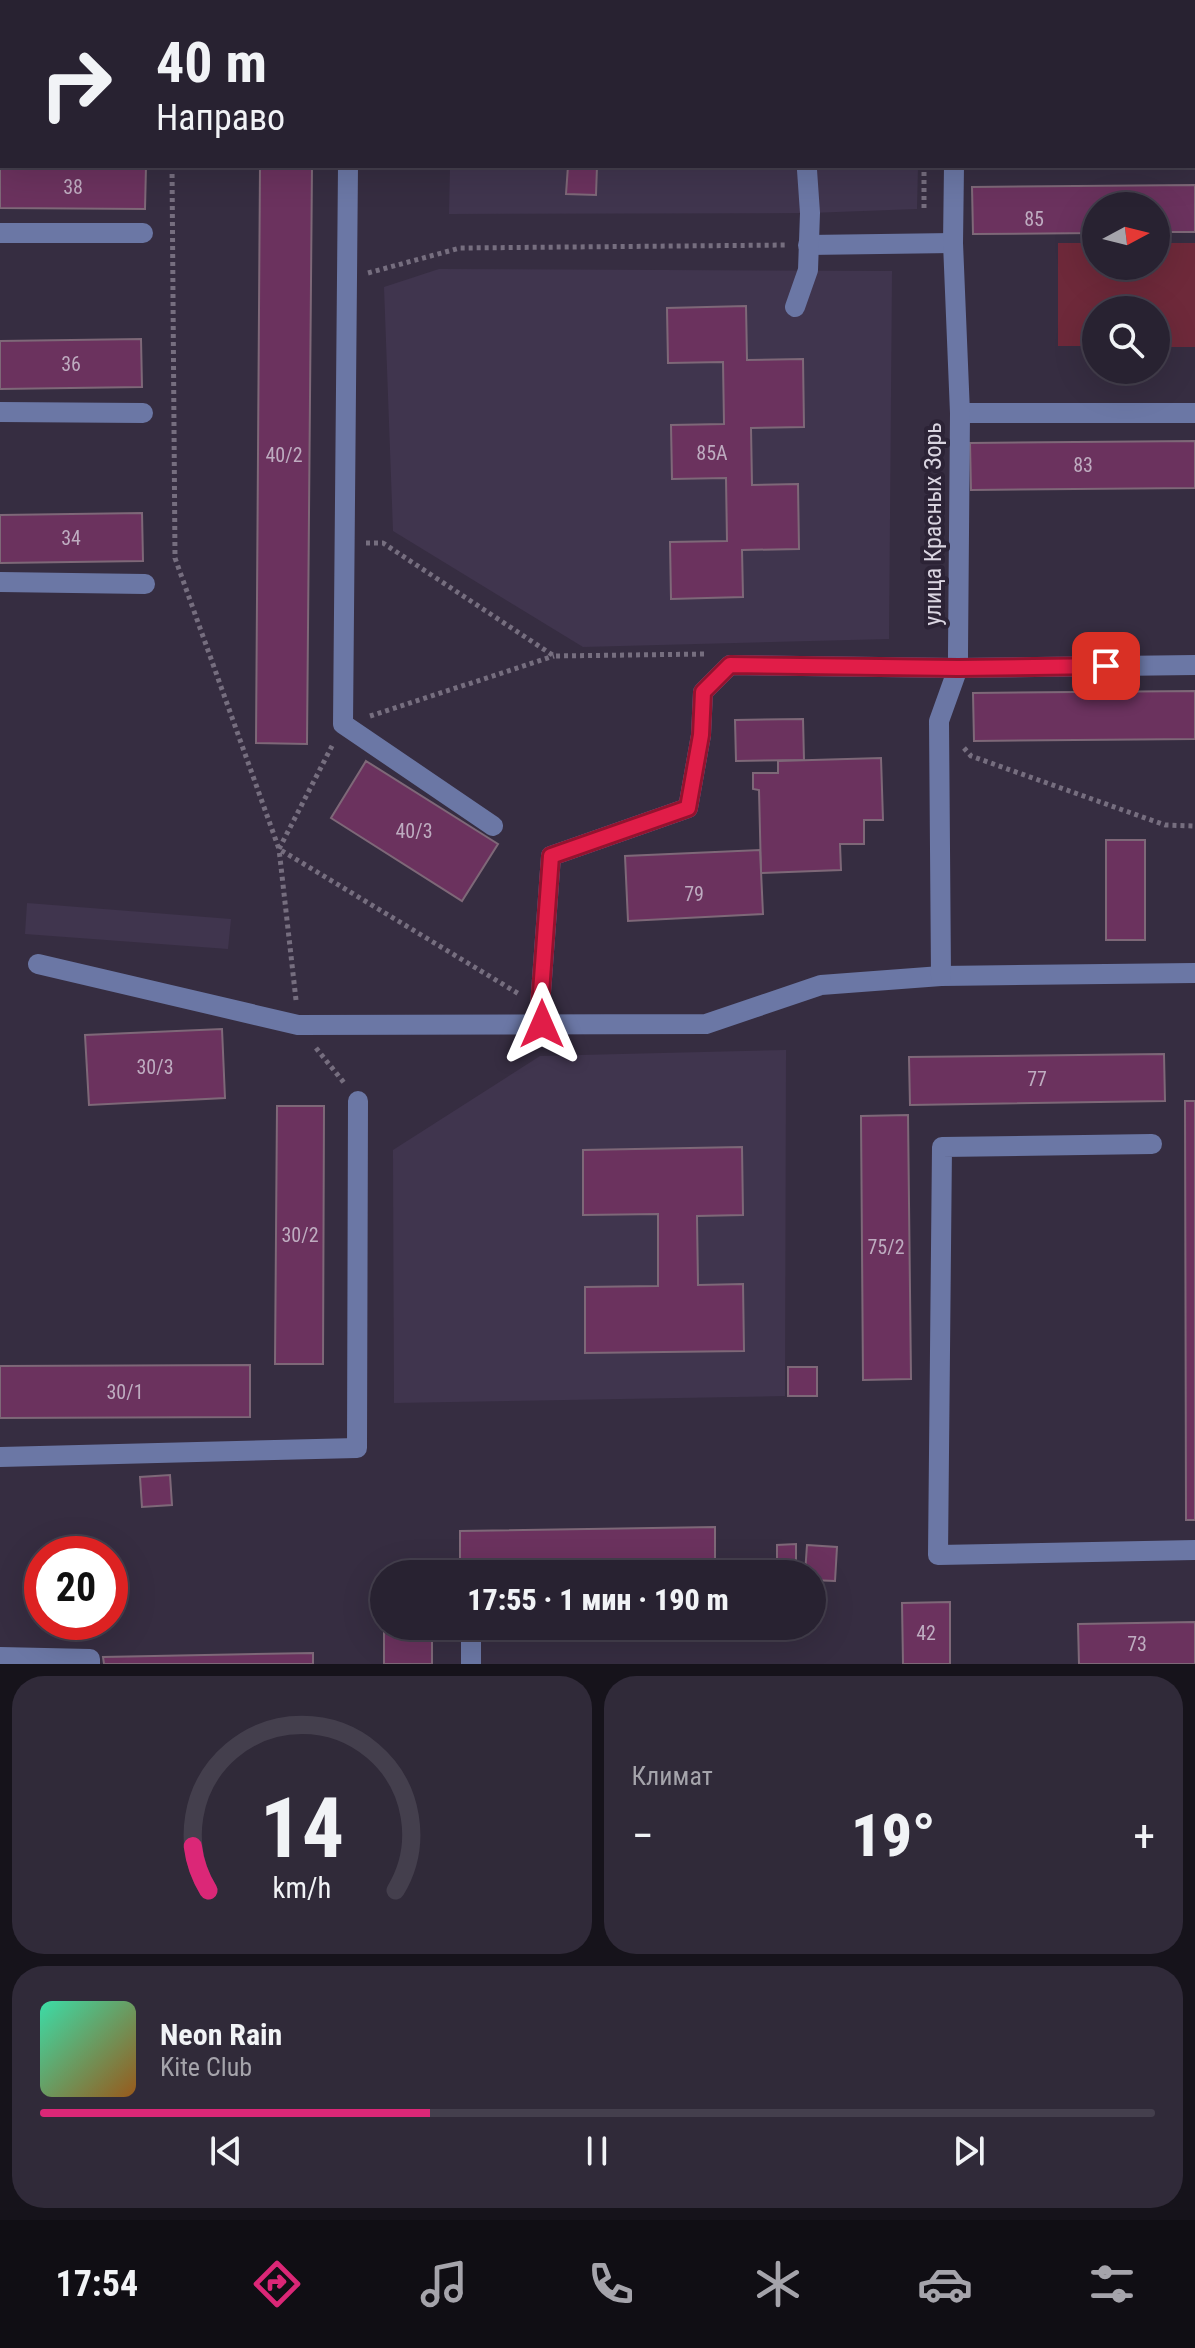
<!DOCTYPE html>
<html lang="ru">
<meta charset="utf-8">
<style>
:root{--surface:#282231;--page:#302a39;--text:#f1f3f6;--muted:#a5a4ab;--line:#443f4d;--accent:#db2777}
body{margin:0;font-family:"Roboto Condensed",sans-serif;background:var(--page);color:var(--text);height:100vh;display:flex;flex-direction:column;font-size:30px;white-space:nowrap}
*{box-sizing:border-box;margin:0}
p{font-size:26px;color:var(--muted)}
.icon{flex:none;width:44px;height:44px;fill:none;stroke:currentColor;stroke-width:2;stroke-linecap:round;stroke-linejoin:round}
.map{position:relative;height:1664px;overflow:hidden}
.details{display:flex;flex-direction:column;gap:12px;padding:12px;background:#16131b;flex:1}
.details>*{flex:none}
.guide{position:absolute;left:0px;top:0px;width:1196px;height:168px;box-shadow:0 8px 32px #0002,0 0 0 2px var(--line);background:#282231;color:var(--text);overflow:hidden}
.needle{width:52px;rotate:83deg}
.fabs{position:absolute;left:1082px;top:192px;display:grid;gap:16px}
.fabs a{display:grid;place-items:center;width:88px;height:88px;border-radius:50%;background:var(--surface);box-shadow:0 8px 32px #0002,0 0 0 2px var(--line);font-size:40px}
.speed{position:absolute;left:24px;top:1536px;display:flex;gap:16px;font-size:40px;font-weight:700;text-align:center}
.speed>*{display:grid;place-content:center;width:104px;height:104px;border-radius:50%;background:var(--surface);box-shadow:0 8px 32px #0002,0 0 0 2px var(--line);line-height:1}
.speed .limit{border:12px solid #d22;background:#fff;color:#111}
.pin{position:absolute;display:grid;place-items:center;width:68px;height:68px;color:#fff;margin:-34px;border-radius:16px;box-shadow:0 4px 12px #0006}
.me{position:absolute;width:88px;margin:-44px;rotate:0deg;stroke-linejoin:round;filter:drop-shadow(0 0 6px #0008)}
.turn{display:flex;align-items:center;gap:28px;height:168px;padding:0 24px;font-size:36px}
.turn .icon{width:104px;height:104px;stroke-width:2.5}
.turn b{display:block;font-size:56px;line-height:68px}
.big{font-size:60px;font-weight:800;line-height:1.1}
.details .tile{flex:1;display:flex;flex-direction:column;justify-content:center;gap:12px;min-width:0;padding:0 28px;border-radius:32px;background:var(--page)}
.details .dial{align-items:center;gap:0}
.dial svg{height:208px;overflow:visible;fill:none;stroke:var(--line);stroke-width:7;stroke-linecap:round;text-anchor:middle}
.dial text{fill:var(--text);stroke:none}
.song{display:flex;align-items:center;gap:24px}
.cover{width:96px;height:96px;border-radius:12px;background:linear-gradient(135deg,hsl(160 70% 55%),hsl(30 70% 35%))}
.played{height:8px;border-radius:4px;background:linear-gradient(90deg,var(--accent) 35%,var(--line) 35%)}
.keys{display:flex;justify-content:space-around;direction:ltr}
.heat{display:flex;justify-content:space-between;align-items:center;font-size:44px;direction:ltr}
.details .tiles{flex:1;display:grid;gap:12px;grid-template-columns:1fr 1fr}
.tile:last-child{grid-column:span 2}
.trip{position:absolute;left:370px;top:1560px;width:456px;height:80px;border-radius:40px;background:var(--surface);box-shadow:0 8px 32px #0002,0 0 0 2px var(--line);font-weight:800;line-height:80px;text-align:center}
.menu{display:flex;height:128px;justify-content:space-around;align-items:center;background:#100e14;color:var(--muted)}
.menu .icon{width:56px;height:56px}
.menu .selected{color:var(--accent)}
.menu b{font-size:36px;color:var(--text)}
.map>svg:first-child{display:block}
.built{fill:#40354e}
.green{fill:#6e293a}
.building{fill:#6b325e;stroke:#7e6878;stroke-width:2}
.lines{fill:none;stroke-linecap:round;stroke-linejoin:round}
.path{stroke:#766e7f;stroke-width:5;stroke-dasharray:4 4;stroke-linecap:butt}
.minor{stroke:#6b77a5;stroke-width:20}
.route-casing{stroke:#92132f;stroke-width:20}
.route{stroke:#e11d48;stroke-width:14}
.labels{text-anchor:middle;stroke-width:8;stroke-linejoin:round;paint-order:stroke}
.number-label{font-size:20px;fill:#beacc0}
.street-label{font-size:24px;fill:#dad5e1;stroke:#2c2336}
</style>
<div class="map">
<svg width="1195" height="1664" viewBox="0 0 1195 1664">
<rect width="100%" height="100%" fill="#362d41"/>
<!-- built -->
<g class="built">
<path d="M384,0H921L384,2Z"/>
<path d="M450,166H918L917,209L810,213L449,214Z"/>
<path d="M439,269L892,271L889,639L583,647L393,531L384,287Z"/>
<path d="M27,903L231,919L228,949L25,934Z"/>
<path d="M786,1050L785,1396L394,1403L393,1150L540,1056Z"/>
</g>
<!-- green -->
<path class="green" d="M1058,243H1096V266H1156V243H1195V347H1156V310H1096V346H1058Z"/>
<!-- building -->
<g class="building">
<path d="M0,0H264V2H2L0,43Z"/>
<rect x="789" y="0" width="121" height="2"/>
<path d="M0,156L2,166H146L145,209L0,208Z"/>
<path d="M260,166H312L307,744L256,743Z"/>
<path d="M568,166H597L596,195L566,194Z"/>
<path d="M1195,185V232H1156V206H1096V233L973,234L972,187Z"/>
<path d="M746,306L747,360L803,359L804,427L751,428L752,485L798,484L799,549L742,550L743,597L671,599L670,542L727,541L726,478L672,479L671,425L724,424L723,362L668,363L667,308Z"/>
<path d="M141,339L142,387L0,389V341Z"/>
<path d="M1195,441V488L971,490L970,443Z"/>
<path d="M142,513L143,561L0,563V515Z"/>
<path d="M1195,691V739L974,741L973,693Z"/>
<path d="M803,719L804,760L736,761L735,720Z"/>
<path d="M881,758L883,820H864V844H840L841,870L761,873L759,790L753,789V773H778V761Z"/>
<path d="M366,761L498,844L462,901L331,818Z"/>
<rect x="1106" y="840" width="39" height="100"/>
<path d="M760,850L763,914L628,921L625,856Z"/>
<path d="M222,1029L225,1098L89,1105L85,1035Z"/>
<path d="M1164,1054L1165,1101L910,1105L909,1057Z"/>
<path d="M1185,1101H1195V1520H1186Z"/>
<path d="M277,1106H324L323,1364H275Z"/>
<path d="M908,1115L911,1379L863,1380L861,1116Z"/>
<path d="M742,1147L743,1215L697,1216L698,1285L743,1284L744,1351L585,1353V1287L658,1286V1214L583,1215V1150Z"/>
<path d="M250,1365V1417L0,1418V1366Z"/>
<rect x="788" y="1367" width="29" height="29"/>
<path d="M170,1475L172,1505L142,1507L140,1477Z"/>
<path d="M715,1527V1574H460V1531Z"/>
<path d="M796,1544V1574H777V1545Z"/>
<path d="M807,1545L837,1547L835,1581L812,1580V1574H805Z"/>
<path d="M950,1602V1664H903L902,1603Z"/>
<path d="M1195,1622V1664H1079L1078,1624Z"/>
<rect x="384" y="1626" width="48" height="38"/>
<path d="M313,1653V1664H104L103,1657Z"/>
</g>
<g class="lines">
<!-- path -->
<g class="path">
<path d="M172,166L175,558L279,849L519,994"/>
<path d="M924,208V166"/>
<path d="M368,273L460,248L787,245"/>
<path d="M366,543H383L554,656L706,654"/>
<path d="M370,716L554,656"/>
<path d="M964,748L971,756L1165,825L1195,826"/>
<path d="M296,1000L279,849L333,744"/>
<path d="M316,1048L345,1084"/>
</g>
<!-- minor -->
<g class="minor">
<path d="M953,0V2"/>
<path d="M364,2L365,0"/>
<path d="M0,67H2"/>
<path d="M1194,109H1195"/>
<path d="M348,166L343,724L493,826"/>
<path d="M0,233H143"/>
<path d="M808,245L953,243"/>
<path d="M795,307L808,270L810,213L807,170"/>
<path d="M0,412L143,413"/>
<path d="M960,413H1195"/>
<path d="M0,582L145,584"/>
<path d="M38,964L298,1025L706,1024L821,985L941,976L1195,973"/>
<path d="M941,976L939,721L958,668V652L960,413L953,243L954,166"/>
<path d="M542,1024L540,1006L551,856L688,808L701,735L703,692L730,665L958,668L1195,665"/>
<path d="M1152,1144L942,1147L938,1555L1195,1550"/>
<path d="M0,1457L357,1448L358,1101"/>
<path d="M471,1626V1664"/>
<path d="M0,1657L90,1659V1664"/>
</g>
</g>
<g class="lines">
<!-- route casing -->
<g class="route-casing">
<path id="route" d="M542,1024L540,1006L551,856L688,808L701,735L703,692L730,665L958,668L1106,666"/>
</g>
<!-- route -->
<use href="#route" class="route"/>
</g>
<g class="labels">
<!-- number labels -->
<g class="number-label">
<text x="73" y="194">38</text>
<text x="1034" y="226">85</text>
<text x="71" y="371">36</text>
<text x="712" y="460">85А</text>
<text x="284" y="462">40/2</text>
<text x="1083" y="472">83</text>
<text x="71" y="545">34</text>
<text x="414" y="838">40/3</text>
<text x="694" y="901">79</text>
<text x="155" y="1074">30/3</text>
<text x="1037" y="1086">77</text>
<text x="300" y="1242">30/2</text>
<text x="886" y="1254">75/2</text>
<text x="125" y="1399">30/1</text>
<text x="926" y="1640">42</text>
<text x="1137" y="1651">73</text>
</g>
<!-- street labels -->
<g class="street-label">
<text transform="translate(933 524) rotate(-90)" y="8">улица Красных Зорь</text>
</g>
</g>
</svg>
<div class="fabs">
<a><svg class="needle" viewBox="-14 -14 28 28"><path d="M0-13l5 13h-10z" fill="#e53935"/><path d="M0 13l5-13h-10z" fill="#a5a4ab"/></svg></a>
<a><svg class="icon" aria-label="search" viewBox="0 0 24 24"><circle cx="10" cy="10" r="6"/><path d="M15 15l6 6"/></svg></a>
</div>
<div class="speed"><div class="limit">20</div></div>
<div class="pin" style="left:1106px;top:666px;background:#d93025"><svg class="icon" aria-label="arrive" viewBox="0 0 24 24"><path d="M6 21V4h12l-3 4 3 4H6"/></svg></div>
<svg class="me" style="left:542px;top:1024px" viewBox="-20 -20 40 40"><path d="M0-17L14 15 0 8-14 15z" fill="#e11d48" stroke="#fff" stroke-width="4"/></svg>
<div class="trip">17:55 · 1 мин · 190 m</div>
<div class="guide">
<div class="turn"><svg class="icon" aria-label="right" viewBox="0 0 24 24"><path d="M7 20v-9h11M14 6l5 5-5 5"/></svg><div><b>40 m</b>Направо</div></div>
</div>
</div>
<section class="details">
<div class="tiles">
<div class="tile dial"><svg viewBox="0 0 100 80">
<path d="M14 69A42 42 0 1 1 86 69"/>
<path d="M14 69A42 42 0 0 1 8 52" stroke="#db2777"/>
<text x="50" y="56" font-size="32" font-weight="700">14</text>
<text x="50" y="72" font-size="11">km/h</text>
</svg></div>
<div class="tile"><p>Климат</p>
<div class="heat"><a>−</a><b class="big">19°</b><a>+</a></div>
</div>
<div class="tile">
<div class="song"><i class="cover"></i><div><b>Neon Rain</b><p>Kite Club</p></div></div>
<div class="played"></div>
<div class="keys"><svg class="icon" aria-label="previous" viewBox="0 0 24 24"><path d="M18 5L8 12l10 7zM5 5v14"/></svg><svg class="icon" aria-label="pause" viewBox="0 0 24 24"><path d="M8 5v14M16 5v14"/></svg><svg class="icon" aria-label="next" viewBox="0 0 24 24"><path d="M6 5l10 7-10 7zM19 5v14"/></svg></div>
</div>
</div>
</section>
<nav class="menu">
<b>17:54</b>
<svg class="icon selected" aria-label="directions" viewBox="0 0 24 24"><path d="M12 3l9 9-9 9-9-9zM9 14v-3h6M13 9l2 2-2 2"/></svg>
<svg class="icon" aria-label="music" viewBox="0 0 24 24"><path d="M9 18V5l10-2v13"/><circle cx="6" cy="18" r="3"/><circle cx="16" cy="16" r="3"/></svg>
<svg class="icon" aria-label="phone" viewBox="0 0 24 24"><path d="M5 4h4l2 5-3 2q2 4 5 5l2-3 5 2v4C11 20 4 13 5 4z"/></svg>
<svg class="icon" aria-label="climate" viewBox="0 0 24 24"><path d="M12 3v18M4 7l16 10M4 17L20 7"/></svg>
<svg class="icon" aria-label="car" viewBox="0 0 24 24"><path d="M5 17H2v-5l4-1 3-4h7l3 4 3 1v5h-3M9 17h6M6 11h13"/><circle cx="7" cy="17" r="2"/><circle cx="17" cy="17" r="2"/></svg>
<svg class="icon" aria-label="filters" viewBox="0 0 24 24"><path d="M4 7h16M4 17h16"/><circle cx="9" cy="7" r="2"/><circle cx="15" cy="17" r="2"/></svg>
</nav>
